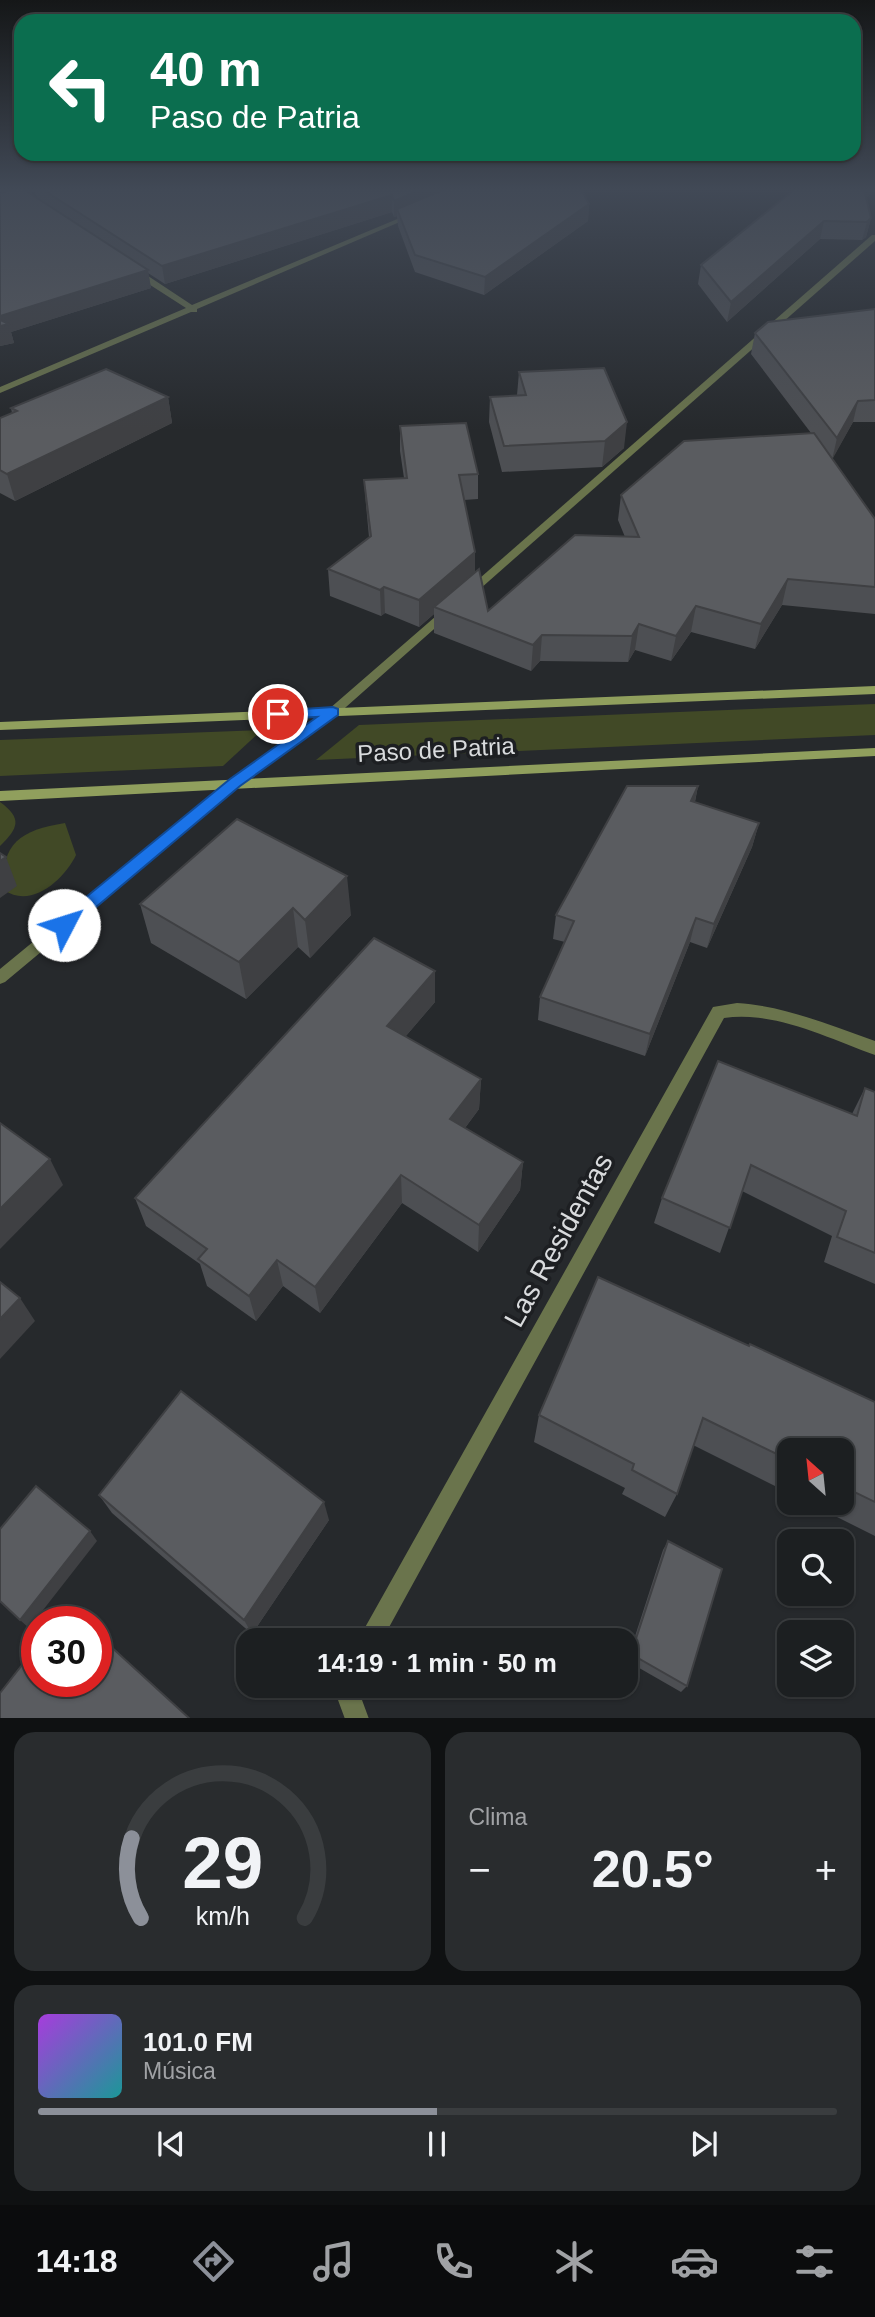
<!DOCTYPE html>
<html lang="es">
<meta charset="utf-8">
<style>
:root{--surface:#1c1f21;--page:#292c2e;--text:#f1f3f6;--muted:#a0a2a5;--line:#3a3d3f;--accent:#8c9099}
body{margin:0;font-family:Arial,sans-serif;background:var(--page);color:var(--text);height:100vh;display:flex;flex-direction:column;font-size:26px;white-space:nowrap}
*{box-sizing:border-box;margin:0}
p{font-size:23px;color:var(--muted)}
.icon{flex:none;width:38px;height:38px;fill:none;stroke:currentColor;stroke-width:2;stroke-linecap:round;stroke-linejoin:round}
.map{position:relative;height:1718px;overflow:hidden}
.sheet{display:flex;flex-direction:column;gap:14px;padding:14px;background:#0f1112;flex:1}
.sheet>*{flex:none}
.guide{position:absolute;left:14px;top:14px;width:847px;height:147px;border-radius:21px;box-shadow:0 2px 5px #0004,0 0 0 2px var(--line);background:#0b6e4f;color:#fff;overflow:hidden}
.needle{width:46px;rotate:333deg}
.controls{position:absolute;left:777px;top:1438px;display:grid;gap:14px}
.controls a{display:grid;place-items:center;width:77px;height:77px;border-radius:14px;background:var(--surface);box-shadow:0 2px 5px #0004,0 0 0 2px var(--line);font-size:35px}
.speed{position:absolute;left:21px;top:1606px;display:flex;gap:14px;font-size:35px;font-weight:700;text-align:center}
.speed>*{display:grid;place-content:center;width:91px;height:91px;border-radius:50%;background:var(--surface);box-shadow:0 2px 5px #0004,0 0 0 2px var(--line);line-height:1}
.speed .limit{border:10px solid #d22;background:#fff;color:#111}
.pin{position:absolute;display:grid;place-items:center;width:60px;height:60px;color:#fff;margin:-30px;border:4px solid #fff;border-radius:50%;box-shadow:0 2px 7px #0007}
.me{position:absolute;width:77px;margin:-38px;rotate:50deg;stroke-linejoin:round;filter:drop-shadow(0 0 5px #0008)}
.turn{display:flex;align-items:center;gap:24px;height:147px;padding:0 21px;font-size:32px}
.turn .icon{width:91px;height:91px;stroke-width:2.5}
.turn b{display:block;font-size:49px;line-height:60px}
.big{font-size:52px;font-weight:700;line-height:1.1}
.sheet .widget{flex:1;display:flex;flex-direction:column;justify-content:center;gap:10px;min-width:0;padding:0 24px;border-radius:21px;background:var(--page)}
.sheet .dial{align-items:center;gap:0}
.dial svg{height:182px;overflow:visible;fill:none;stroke:var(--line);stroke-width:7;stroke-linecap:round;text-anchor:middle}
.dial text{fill:var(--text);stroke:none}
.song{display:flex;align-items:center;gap:21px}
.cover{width:84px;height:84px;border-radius:10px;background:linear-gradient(135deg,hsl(280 70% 55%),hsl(180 70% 35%))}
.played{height:7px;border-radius:4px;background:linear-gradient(90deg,var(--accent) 50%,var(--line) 50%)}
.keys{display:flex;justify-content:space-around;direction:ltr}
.heat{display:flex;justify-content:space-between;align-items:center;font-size:38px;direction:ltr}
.sheet .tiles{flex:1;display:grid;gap:14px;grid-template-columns:1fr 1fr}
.widget:last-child{grid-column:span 2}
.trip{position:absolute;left:236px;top:1628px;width:402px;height:70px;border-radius:21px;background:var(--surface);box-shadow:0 2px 5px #0004,0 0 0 2px var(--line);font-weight:700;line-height:70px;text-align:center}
.tabs{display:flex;height:112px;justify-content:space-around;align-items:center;background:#0b0c0d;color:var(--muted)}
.tabs .icon{width:49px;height:49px}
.tabs .current{color:var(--accent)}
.tabs b{font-size:32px;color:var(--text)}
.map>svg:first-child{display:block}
.green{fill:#414926}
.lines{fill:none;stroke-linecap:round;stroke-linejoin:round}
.street{fill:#6a744c;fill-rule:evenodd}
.secondary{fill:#909f5d;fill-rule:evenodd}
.wall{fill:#4d4f53;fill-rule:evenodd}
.shaded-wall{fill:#3f4043}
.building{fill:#5a5c60;stroke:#3f4043;stroke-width:2}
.route{fill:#1a73e8;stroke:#114b97;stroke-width:2}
.labels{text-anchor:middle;stroke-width:7;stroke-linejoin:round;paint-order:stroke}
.street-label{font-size:24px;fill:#d9dbdd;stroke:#1d1f22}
.near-street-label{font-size:28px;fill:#d9dbdd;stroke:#1d1f22}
</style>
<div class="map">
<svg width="875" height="1719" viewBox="0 0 875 1719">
<rect width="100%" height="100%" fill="#26292c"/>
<!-- green -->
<g class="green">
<path d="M875,704V735L316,760L359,725Z"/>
<path d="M262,730L223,766L0,776V740Z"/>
<path d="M0,802C23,819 18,828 0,846Z"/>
<path d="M65,823L76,855C64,880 31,909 4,890C0,843 21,830 65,823Z"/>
</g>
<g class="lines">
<!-- street -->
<g class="street">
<path d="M414,212L416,215L197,309V312H191L0,393V387L186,308L130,272V268H136L192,305Z"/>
<path d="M872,235H875V241L472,596H464V592Z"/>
<path d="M447,609L453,612L451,614L337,715L240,786L5,982L0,984V969L230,780L329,709L443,610Z"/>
<path d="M737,1003C785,1006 829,1025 875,1041V1055C827,1038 776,1011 724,1018L382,1640H358L713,1007Z"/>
<path d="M338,1685H362V1700L369,1719H345L338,1700Z"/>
</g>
<!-- secondary -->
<g class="secondary">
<path d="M875,686V694L0,730V722Z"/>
<path d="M875,748V756L0,801V791Z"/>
</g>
</g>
<!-- wall -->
<g class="wall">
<path d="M0,189H581L589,204L588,221L484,295L415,272L398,226L397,216L394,217L392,212L165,284L148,273L151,288L11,332L14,343L0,346ZM35,192L37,198L30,193Z"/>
<path d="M875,189L866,198L871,218L866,237L862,240L820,239L727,322L698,284L701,265Z"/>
<path d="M875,309V422H853L832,459L875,519V614L782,605L755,649L691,632L671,661L635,650L628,662L540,661L531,671L434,633V614L419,627L385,613L381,616L330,596L328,569L369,537L366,505L364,480L404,478L400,451V426L478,474V499L464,500L475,552V572L488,611L625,537L618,520L621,495L811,433L751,354L755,333Z"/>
<path d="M519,372L624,448L602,467L502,472L489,422L490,397L517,395Z"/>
<path d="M168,397L172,423L15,501L0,493V418L12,413L11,408Z"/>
<path d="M698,786L695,802L759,823L752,847L707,948L690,942L645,1056L538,1020L540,997L565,942L553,939L556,915Z"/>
<path d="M237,819L351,915L310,958L298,947L246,999L151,943L140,904Z"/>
<path d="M435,971V1002L405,1037L481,1079L479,1109L465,1128L523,1162L520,1190L478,1252L402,1203L320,1313L283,1286L256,1321L207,1286L200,1264L146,1226L135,1198Z"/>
<path d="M865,1088L875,1092V1284L824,1262L832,1236L742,1191L720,1253L654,1223L662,1198L852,1114Z"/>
<path d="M749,1346L875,1402V1536L809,1503H842V1451H789V1493L693,1445L677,1494L665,1517L622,1494L625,1488L534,1442L539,1415Z"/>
<path d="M99,1495L329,1520L252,1634L112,1513Z"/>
<path d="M668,1541L687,1686L681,1692L627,1661L663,1550Z"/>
</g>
<!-- shaded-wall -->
<g class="shaded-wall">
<path d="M0,189H35V192L0,202Z"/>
<path d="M422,189H459L397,209V216L394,217V201Z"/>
<path d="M863,189H875V190L859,204Z"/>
<path d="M392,195V212L165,284L162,266Z"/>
<path d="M589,204L588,221L484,295L485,277Z"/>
<path d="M871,218L866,237L862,240L867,222Z"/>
<path d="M824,221L820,239L727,322L731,302Z"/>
<path d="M148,270L151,288L11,332L14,343L0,346V316Z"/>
<path d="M168,397L172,423L15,501L7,474Z"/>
<path d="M858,401L853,422L832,460L837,438Z"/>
<path d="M627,422L624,448L602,467L605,441Z"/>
<path d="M475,552V578L434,607V614L419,627V600Z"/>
<path d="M788,579L782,605L755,649L761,624Z"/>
<path d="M384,587L385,613L381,616L380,590Z"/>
<path d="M696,606L691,632L671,661L676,636Z"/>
<path d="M639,624L635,650L628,662L632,636Z"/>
<path d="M542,635L540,661L531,671L533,645Z"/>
<path d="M698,786L693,810L691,801Z"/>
<path d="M759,823L752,847L707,948L714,924Z"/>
<path d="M6,857L17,886L0,898V861Z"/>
<path d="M347,876L351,915L310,958L305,920Z"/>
<path d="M293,908L298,947L246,999L239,962Z"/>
<path d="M696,918L690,942L645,1056L650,1034Z"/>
<path d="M435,971V1002L388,1057L387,1026Z"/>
<path d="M481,1079L479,1109L450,1148V1119Z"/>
<path d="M50,1159L63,1185L0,1249V1209Z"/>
<path d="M523,1162L520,1190L478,1252L479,1225Z"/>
<path d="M401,1175L402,1203L320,1313L315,1287Z"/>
<path d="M277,1260L283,1286L256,1321L249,1296Z"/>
<path d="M20,1298L35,1321L0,1359V1319Z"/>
<path d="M324,1502L329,1520L252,1634L244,1620Z"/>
<path d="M90,1531L97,1541L29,1628L20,1620Z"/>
</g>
<!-- building -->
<g class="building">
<path d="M15,189H23L148,270L0,316V193Z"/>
<path d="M42,189H422L394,201L392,195L162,266Z"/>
<path d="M445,189H581L589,204L485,277L415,255L397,209Z"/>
<path d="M795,189H864L871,218L867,222L824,221L731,302L701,265Z"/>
<path d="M875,309V400L858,401L837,438L755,333L768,322Z"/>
<path d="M0,320L9,324L0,326Z"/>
<path d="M604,368L627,422L605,441L504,446L490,397L526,395L519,372Z"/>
<path d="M106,369L168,397L7,474L0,470V418L17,411L11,408Z"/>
<path d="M466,423L478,474L459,475L475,552L419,600L384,587L380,590L328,569L371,536L364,480L407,478L400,426Z"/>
<path d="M814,433L875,519V587L788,579L761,624L696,606L676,636L639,624L632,636L542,635L533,645L434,607L479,569L488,611L575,535L639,537L621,495L684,441Z"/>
<path d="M627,786H698L691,801L759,823L714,924L696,918L650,1034L540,997L574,921L556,915Z"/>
<path d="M237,819L347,876L305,920L293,908L239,962L140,904Z"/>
<path d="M0,853L6,857L0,861Z"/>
<path d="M374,938L435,971L387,1026L481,1079L450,1119L523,1162L479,1225L401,1175L315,1287L277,1260L249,1296L198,1259L207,1249L135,1198Z"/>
<path d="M718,1061L857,1116L865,1088L875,1092V1253L837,1237L846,1211L751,1165L730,1228L662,1198Z"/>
<path d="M0,1123L50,1159L0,1209Z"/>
<path d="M598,1277L749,1346L750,1344L875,1402V1502L842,1486V1451H789V1460L703,1418L677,1494L632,1470L634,1464L539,1415Z"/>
<path d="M0,1282L20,1298L0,1319Z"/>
<path d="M181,1391L324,1502L244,1620L99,1495Z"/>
<path d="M36,1486L90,1531L20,1620L0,1601V1529Z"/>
<path d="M668,1541L722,1569L687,1686L631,1654Z"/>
<path d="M67,1606L85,1622H55Z"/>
<path d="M96,1633L190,1719H0V1693L37,1646V1682H96Z"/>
</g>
<!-- sky -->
<linearGradient id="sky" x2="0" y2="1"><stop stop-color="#151718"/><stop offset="0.44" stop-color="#414956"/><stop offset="1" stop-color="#414956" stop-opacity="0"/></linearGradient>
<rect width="875" height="430" fill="url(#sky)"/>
<!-- route -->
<path class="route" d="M333,707L338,709V715L240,786L70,929H58L56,925L58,920L230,779L317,717L278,719L271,714L273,711Z"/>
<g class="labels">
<!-- street labels -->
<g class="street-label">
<text transform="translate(436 750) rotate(-3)" y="8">Paso de Patria</text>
</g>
<!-- near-street labels -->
<g class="near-street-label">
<text transform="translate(558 1240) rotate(-61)" y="10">Las Residentas</text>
</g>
</g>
</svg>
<div class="controls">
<a><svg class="needle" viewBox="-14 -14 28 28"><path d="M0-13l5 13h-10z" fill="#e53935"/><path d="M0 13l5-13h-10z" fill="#a0a2a5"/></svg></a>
<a><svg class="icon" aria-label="search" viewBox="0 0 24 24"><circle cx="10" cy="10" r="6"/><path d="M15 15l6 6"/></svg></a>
<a><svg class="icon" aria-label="layers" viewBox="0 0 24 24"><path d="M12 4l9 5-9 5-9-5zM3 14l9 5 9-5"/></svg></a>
</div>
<div class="speed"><div class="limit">30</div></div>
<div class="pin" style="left:278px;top:714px;background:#d93025"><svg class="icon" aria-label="arrive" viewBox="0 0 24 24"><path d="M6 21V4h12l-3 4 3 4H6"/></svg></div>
<svg class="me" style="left:64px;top:925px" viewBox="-20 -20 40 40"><circle r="19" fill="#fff"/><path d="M0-13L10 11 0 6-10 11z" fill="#1a73e8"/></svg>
<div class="trip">14:19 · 1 min · 50 m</div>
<div class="guide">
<div class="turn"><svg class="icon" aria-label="left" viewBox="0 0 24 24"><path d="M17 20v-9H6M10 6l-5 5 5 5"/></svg><div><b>40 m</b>Paso de Patria</div></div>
</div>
</div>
<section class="sheet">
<div class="tiles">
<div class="widget dial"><svg viewBox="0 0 100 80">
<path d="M14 69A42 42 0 1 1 86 69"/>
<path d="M14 69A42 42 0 0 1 10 34" stroke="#8c9099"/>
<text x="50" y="56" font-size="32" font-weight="700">29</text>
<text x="50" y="72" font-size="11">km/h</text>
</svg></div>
<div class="widget"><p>Clima</p>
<div class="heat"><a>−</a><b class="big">20.5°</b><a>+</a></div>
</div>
<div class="widget">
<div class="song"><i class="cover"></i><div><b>101.0 FM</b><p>Música</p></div></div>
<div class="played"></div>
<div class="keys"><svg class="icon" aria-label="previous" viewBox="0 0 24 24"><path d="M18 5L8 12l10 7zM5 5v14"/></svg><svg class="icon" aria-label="pause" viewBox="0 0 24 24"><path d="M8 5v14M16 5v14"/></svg><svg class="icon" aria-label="next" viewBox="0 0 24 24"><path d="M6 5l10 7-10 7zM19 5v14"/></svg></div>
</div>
</div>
</section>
<nav class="tabs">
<b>14:18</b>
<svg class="icon current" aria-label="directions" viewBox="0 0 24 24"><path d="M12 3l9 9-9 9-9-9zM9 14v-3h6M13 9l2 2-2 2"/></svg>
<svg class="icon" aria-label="music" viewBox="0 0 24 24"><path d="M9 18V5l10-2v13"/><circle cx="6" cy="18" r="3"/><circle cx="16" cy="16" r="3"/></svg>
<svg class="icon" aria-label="phone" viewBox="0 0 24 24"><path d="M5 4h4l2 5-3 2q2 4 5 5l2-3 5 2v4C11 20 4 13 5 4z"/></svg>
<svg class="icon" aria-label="climate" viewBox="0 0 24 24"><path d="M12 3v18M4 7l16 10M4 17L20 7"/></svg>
<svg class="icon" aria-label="car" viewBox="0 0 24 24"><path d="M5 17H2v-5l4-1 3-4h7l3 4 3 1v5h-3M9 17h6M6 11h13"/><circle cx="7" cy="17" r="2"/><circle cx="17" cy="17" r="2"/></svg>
<svg class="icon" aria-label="filters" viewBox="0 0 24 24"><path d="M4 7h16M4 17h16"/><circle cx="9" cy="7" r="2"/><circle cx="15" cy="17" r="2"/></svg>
</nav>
